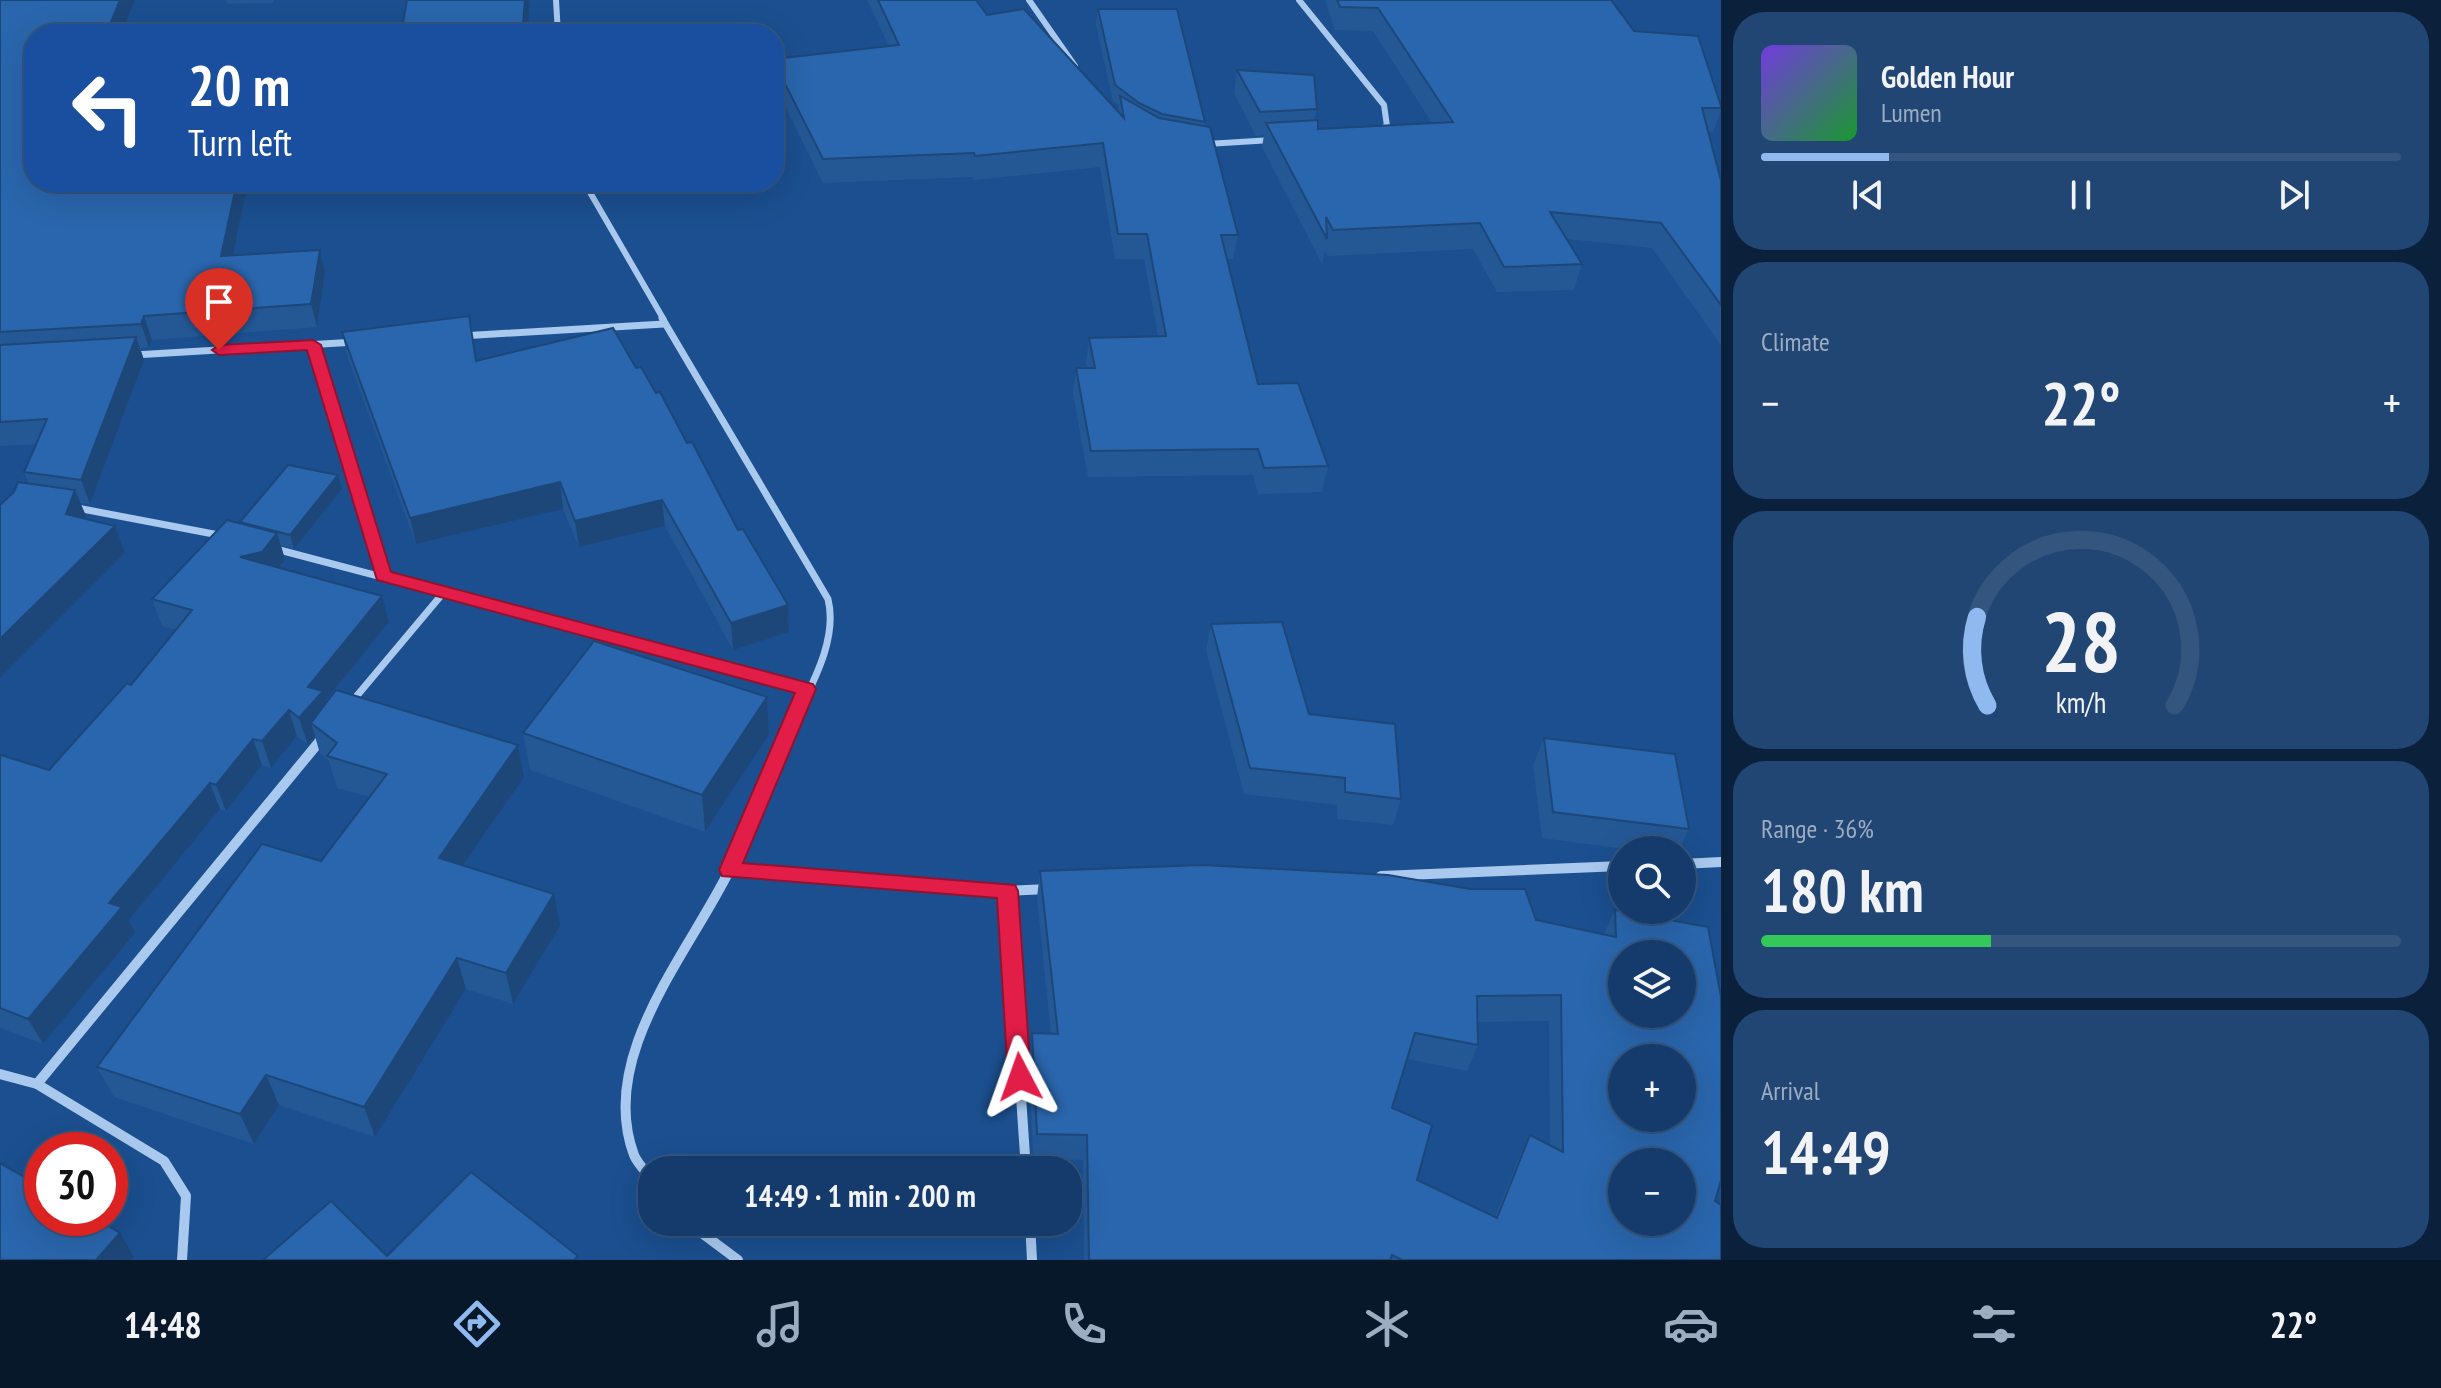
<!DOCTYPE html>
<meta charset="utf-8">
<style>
:root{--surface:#143b6b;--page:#214673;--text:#f1f3f6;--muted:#9dadc1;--line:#33557e;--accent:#90b9f0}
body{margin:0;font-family:"PT Sans Narrow",sans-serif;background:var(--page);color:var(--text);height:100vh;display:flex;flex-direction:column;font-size:30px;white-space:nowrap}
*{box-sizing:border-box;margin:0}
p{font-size:26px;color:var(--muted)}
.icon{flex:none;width:44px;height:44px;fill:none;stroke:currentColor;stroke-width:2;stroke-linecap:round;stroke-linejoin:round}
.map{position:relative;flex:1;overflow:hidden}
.details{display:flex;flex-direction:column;gap:12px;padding:12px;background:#0b203b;width:720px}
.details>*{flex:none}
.guide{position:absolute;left:24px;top:24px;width:760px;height:168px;border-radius:32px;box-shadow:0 8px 32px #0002,0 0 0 2px var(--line);background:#1a4fa0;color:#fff;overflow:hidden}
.controls{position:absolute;left:1608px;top:836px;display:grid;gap:16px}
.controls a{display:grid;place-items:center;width:88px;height:88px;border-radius:50%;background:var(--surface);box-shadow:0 8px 32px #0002,0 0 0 2px var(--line);font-size:40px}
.speed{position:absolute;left:24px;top:1132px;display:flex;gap:16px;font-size:40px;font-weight:700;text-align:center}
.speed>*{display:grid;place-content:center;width:104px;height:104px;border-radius:50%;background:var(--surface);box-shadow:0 8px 32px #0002,0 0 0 2px var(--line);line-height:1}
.speed .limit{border:12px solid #d22;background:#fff;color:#111}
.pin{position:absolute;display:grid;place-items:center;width:68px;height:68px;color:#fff;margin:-82px -34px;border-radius:50% 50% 50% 0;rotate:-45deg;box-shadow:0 0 8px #0007}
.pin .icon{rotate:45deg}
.me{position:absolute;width:88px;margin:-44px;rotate:356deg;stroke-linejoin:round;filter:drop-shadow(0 0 6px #0008)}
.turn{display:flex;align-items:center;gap:28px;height:168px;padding:0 32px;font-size:36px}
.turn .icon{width:104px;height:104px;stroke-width:2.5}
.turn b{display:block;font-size:56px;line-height:68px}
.big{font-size:60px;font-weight:700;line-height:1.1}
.details .card{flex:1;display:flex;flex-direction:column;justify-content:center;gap:12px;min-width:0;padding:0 28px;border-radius:32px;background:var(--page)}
.details .dial{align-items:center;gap:0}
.dial svg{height:208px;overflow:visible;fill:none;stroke:var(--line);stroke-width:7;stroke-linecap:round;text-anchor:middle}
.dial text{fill:var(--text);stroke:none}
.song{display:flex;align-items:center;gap:24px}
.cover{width:96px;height:96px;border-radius:12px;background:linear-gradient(135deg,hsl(260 70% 55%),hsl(130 70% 35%))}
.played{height:8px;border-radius:4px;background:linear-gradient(90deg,var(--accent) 20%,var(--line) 20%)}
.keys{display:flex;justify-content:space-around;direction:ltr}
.heat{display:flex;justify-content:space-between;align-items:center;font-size:44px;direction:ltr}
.charge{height:12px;border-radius:6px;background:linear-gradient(90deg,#34c759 36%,var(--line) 0)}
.trip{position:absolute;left:638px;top:1156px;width:444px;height:80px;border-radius:32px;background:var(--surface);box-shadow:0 8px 32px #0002,0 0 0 2px var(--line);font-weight:700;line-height:80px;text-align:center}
.menu{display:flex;height:128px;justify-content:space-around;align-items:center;background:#08182b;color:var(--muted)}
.menu .icon{width:56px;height:56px}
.menu .on{color:var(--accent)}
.menu b{font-size:36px;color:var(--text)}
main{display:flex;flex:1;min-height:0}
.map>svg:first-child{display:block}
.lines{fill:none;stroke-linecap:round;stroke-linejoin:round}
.street-far2{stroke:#a9c9ee;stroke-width:6}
.street-far1{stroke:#a9c9ee;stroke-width:7}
.street{stroke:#a9c9ee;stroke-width:10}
.wall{fill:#245895;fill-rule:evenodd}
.shaded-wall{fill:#1d4779}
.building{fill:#2a66ad;stroke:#1d4779;stroke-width:2;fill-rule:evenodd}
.route{fill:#e11d48;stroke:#92132f;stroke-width:2}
</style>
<main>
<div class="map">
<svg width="1721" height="1260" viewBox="0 0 1721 1260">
<rect width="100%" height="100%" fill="#1b4f8f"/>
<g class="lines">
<!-- street-far2 -->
<g class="street-far2">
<path d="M556,0L558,34"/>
<path d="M1029,0L1075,66"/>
<path d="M1299,0L1384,105L1387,126L1378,130"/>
<path d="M1207,144L1273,140"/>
<path d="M584,182L664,320"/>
</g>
<!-- street-far1 -->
<g class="street-far1">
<path d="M662,318L828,599C839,643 807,692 790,731"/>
<path d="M461,336L664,324"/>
<path d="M313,345L383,576"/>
<path d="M134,355L356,342"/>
<path d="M72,507L224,536"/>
<path d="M272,548L806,689"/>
<path d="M350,704L444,592"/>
</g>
<!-- street -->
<g class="street">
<path d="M1682,864L1721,862"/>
<path d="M730,870L1007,891L1048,889"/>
<path d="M1381,876L1622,866"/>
<path d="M1007,891L1026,1170"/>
<path d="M0,1074L37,1084L164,1161L186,1196L182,1260"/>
<path d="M37,1084L324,736"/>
<path d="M652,1179C646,1172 637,1163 634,1155C597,1056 689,953 730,869C753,824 771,776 791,729"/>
<path d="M687,1222L738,1260"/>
<path d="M1030,1222L1032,1260"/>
</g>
</g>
<!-- wall -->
<g class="wall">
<path d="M0,0H135L121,34L34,182H248L233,255L320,250L325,273L317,327L152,340L149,347L140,348L144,360L90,504L80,503L86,516L85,519L115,526L125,553L0,678V505L29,484L24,472L36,444L0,446Z"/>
<path d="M226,0H274L273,3L227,4Z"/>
<path d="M867,0H976L987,15L1118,111L1119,105L1113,101L1096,25L1098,9L1205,122V126L1238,235L1233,259H1228L1258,384L1328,466L1322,492L1258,494L1253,475L1088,477L1073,393L1076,368H1087L1086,364L1089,338L1158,336L1144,259H1115L1100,167L974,180L972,177L823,183L774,84V59L889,46Z"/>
<path d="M1325,0H1611L1634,31L1721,106V110L1713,132H1709L1721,181V345L1652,248L1567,239L1582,264L1574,290L1497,292L1473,249L1328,256L1325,250L1322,264L1262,147L1264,135L1256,136L1234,93L1237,70L1317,109L1314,120L1318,129L1432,123L1373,31L1335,30Z"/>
<path d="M342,332L476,361L636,368L687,443L738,530L788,605L789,632L733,650L665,526L579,547L563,509L416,544L348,358Z"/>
<path d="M342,489L294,549L281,545L285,560L279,568L382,596L389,622L326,700L327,702L518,745L524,777L463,866L560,926L513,1004L466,989L375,1137L279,1105L254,1144L114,1097L97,1067L321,861L369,797L337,788L329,761L320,754L315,736L308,745L297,736L271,768L262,765L226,811L220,809L129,920L135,933L43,1044L0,1028V756L49,770L131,685L176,630L162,626L152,599L241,524L240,522Z"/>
<path d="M1211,624L1401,799L1393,825L1337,819V805L1244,794L1206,651Z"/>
<path d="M767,697L769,735L705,832L530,770L523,733Z"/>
<path d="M1544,738L1689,829L1679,850H1633L1542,838L1533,765Z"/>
<path d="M1040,871L1536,920L1604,934L1615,910L1715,1201L1721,1260H1084L1083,1160L1033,1159L1029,1059L1032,1033L1051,1034L1037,898ZM1549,1021L1550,1145L1530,1135L1518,1160L1495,1217L1417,1180L1392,1108L1407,1059L1467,1071L1478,1045L1477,1022Z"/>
</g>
<!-- shaded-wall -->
<g class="shaded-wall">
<path d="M120,0H135L121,34H106Z"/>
<path d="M525,0H530L527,34H522Z"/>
<path d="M237,182H248L228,279L221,256Z"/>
<path d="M320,250L325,273L317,327L311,304Z"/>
<path d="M144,316L152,340L149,347L141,324Z"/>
<path d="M136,337L144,360L90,504L81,480Z"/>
<path d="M338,475L342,489L294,549L290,535Z"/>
<path d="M560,482L563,509L416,544L410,518Z"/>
<path d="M75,490L86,516L77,540L66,514Z"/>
<path d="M662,500L665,526L579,547L575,521Z"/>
<path d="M115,526L125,553L0,678V639Z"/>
<path d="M277,533L285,560L270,579L240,557Z"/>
<path d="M382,596L389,622L326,700L331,718L311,723L315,736L308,745L299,718L308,687Z"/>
<path d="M788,605L789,632L733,650L731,623Z"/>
<path d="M767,697L769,735L705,832L702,795Z"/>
<path d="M289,710L297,736L271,768L262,741Z"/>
<path d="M253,739L262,765L226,811L216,785Z"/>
<path d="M518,745L524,777L447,889L439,858Z"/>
<path d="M210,783L220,809L129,920L135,933L43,1044L28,1019L109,903Z"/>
<path d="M554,894L560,926L513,1004L506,973Z"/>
<path d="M457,958L466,989L375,1137L364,1107Z"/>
<path d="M266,1075L279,1105L254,1144L240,1114Z"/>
<path d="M120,1233L134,1257L131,1260H96Z"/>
</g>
<!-- building -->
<g class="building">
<path d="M0,0H120L106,34H34V182H237L221,256L320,250L311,304L144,316L141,324L0,332Z"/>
<path d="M407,0H525L522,34H401Z"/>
<path d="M878,0H976L987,15L1024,9L1124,118L1120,96L1159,118L1210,127L1238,235H1221L1258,384L1298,383L1328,466L1264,468L1258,449L1091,451L1076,368H1095L1089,338L1166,336L1147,234H1118L1103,143L975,156L974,153L823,159L774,62V59L899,45Z"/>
<path d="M1337,0H1611L1634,31L1698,36L1721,106V108H1702L1721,181V305L1661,223L1550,212L1582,264L1504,267L1480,223L1333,230L1326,217L1327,239L1266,123L1318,120V129L1453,122L1378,8L1340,7Z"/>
<path d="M1098,9H1177L1205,122L1162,114L1139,103L1115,85Z"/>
<path d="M1237,70L1314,75L1317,109L1260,112Z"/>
<path d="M469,316L476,361L613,328L636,368L641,367L656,393L660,392L687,443L692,442L738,530L743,529L788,605L731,623L662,500L575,521L560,482L410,518L342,332Z"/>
<path d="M136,337L81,480L24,472L47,419L0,422V345Z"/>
<path d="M288,465L338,475L290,535L240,522Z"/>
<path d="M18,482L75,490L66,514L115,526L0,639V505L14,492Z"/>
<path d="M227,520L277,533L262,552L240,557L382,596L308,687L323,691L299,718L289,710L262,741L253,739L216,785L210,783L109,903L122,907L28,1019L0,1008V756L1,755L49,770L127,683L131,685L192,610L152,599Z"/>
<path d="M1282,622L1309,714L1395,724L1401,799L1345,792V778L1250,768L1211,624Z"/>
<path d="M594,641L767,697L702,795L523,733Z"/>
<path d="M336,690L518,745L439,858L554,894L506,973L457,958L364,1107L266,1075L240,1114L97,1067L262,844L321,861L387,774L327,756L337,743L311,723Z"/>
<path d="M1544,738L1675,754L1689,829L1553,812Z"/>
<path d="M1203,865L1388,875L1470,889H1525L1536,920L1616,937L1615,910L1708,927L1721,997V1180L1715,1201L1721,1205V1260H1402L1392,1255L1390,1260H1089L1087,1135L1037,1134L1032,1033L1058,1034L1040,871ZM1622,954H1682V1014H1622ZM1561,995L1563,1152L1530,1135L1497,1218L1417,1180L1432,1125L1392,1108L1415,1033L1478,1045L1477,996ZM1622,1058H1682V1118H1622ZM1622,1162H1682V1222H1622Z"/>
<path d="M0,1163L42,1187V1218H95L120,1233L96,1260H0Z"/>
<path d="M471,1172L578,1256L574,1260H263L331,1201L387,1256Z"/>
</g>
<!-- route -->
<path class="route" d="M313,340L321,345L391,572L813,684L816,689L743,863L1015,885L1018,891L1031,1077L1028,1084L1020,1087L1012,1084L1008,1077L997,898L722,876L719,870L795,693L377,580L307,350L219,355L212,350L219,345Z"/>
</svg>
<div class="controls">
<a><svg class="icon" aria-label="search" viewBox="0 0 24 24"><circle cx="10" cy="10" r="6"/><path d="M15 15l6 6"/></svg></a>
<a><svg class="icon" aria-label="layers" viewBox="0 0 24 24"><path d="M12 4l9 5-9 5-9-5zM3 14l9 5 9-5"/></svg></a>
<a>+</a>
<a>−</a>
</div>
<div class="speed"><div class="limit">30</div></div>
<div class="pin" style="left:219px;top:350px;background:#d93025"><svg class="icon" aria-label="arrive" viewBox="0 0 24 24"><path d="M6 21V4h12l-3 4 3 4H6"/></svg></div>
<svg class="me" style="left:1020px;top:1077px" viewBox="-20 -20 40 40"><path d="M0-17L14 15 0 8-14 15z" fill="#e11d48" stroke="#fff" stroke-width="4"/></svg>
<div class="trip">14:49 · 1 min · 200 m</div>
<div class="guide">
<div class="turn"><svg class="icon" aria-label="left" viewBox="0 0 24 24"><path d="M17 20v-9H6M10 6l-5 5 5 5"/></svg><div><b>20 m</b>Turn left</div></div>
</div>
</div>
<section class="details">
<div class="card">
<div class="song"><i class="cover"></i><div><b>Golden Hour</b><p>Lumen</p></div></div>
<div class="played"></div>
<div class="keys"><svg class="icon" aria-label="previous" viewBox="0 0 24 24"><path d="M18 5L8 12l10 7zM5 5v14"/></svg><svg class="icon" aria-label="pause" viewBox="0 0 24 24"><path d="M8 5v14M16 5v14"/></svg><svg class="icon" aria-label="next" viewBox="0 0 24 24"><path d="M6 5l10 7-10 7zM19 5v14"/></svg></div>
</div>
<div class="card"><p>Climate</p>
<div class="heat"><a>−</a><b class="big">22°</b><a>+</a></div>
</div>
<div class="card dial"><svg viewBox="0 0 100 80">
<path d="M14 69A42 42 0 1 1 86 69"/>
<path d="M14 69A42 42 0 0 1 10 35" stroke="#90b9f0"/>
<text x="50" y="56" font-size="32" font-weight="700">28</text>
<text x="50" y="72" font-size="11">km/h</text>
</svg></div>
<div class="card"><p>Range · 36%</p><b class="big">180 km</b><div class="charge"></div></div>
<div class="card"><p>Arrival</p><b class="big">14:49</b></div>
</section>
</main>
<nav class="menu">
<b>14:48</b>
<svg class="icon on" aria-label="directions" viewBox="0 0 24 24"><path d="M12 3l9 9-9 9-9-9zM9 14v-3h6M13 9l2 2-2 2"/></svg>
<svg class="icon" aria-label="music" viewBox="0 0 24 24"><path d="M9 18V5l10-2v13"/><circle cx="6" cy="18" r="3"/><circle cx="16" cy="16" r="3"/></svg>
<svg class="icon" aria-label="phone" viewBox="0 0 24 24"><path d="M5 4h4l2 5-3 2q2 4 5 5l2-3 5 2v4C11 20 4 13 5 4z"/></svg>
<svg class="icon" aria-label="climate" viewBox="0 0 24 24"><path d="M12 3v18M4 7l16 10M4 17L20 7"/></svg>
<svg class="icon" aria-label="car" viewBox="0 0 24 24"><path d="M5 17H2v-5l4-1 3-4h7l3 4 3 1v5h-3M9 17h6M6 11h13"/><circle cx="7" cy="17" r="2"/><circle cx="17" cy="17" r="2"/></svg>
<svg class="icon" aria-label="filters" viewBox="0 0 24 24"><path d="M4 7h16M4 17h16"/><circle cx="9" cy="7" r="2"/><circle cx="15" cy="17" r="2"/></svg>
<b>22°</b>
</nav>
